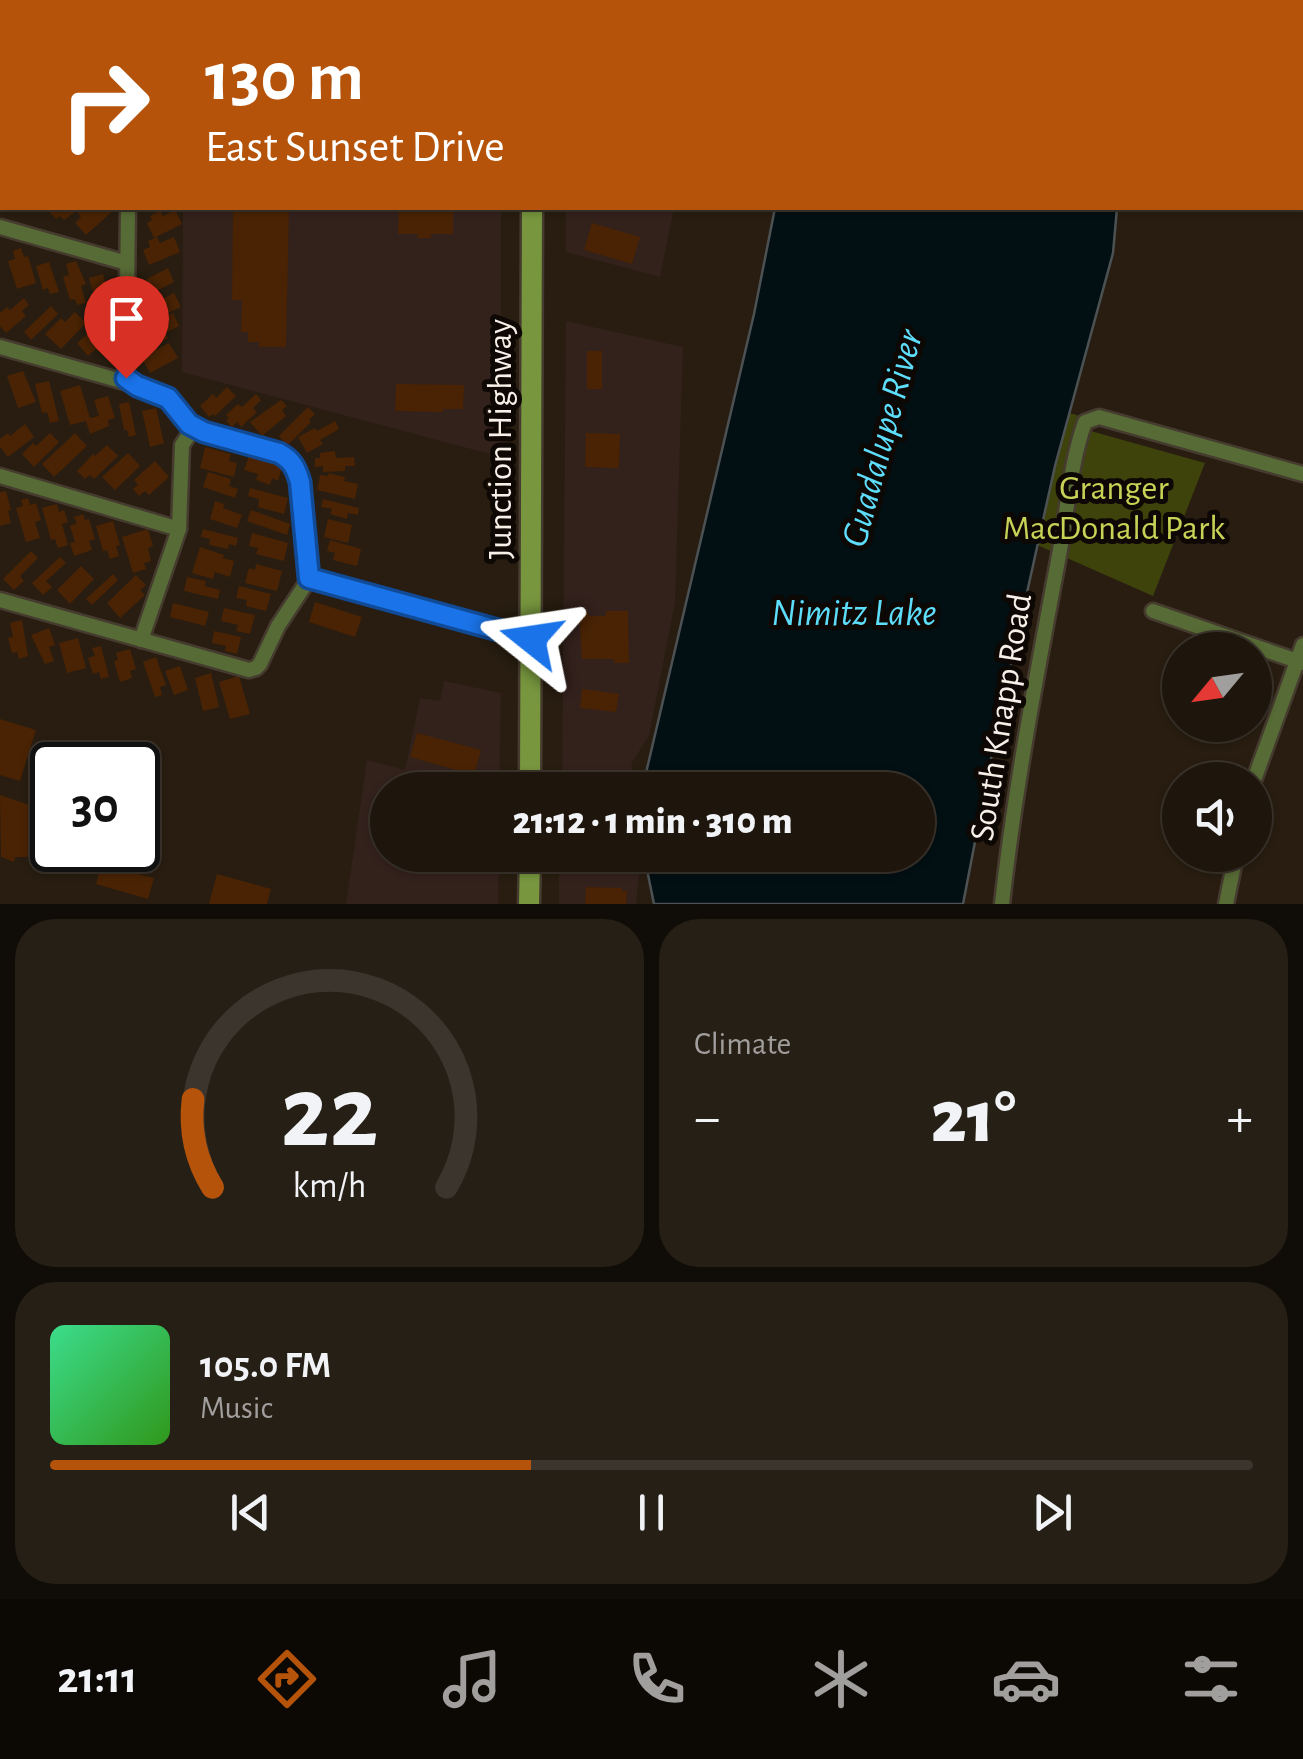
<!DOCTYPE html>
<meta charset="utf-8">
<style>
:root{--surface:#1e160c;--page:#261f15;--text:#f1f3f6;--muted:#a19f9d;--line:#3c352d;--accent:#b45309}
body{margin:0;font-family:"Alegreya Sans",sans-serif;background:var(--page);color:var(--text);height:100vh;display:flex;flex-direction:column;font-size:38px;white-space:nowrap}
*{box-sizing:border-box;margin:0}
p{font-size:32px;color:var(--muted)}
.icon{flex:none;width:55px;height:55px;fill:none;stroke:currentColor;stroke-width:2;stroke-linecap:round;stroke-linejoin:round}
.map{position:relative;height:904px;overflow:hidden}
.side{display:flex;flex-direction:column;gap:15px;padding:15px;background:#100c07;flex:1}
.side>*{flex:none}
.guide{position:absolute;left:0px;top:0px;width:1305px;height:210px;box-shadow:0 2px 8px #0004,0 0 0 2px var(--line);background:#b45309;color:#fff;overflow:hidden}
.needle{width:65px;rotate:241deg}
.controls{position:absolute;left:1162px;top:632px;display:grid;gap:20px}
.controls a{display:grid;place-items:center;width:110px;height:110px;border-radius:50%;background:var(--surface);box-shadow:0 2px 8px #0004,0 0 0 2px var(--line);font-size:50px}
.speed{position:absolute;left:30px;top:742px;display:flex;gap:20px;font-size:50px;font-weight:700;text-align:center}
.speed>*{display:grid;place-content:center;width:130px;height:130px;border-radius:50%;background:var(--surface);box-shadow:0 2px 8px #0004,0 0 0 2px var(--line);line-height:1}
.speed .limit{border:5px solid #111;border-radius:15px;background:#fff;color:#111}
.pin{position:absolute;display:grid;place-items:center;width:85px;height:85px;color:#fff;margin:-102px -42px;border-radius:50% 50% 50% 0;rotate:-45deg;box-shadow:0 0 10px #0007}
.pin .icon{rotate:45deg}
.me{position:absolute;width:110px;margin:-55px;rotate:285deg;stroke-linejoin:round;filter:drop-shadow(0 0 8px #0008)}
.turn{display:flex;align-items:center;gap:35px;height:210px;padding:0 40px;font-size:45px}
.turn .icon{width:130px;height:130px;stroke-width:2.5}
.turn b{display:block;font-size:70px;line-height:85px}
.big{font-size:75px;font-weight:800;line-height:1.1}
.side .card{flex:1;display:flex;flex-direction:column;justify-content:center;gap:15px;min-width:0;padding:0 35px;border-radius:40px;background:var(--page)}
.side .dial{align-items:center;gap:0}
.dial svg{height:260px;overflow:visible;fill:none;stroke:var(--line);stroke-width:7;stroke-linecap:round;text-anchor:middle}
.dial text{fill:var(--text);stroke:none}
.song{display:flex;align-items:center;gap:30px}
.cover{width:120px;height:120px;border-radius:15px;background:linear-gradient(135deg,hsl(150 70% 55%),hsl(110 70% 35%))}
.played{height:10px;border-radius:5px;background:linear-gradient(90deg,var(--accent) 40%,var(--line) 40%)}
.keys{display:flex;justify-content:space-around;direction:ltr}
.heat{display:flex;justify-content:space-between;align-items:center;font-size:55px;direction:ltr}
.side .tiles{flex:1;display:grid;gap:15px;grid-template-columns:1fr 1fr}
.card:last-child{grid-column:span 2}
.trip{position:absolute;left:370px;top:772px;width:565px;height:100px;border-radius:50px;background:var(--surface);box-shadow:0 2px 8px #0004,0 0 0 2px var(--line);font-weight:800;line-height:100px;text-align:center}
.tab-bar{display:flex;height:160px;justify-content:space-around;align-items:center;background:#0c0905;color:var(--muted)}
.tab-bar .icon{width:70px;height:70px}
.tab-bar .selected{color:var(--accent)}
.tab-bar b{font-size:45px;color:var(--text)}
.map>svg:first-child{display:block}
.commercial{fill:#33211c}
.green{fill:#3e430c}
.water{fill:#020f13;stroke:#4c5253;stroke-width:2.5}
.building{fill:#492304}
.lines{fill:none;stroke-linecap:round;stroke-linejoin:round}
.minor-casing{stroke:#453b2e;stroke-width:19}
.secondary-casing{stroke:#453b2e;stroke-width:25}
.minor{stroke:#576b36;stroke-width:14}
.secondary{stroke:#77963e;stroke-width:20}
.route-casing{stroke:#114b97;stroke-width:25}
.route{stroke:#1a73e8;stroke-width:18}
.labels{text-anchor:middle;stroke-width:10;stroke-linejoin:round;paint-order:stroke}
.street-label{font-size:35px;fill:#f7f0e8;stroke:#0d0804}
.park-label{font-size:35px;fill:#c7d357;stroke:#0d0804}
.water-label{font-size:38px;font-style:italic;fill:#5dddfa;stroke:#0d0804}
</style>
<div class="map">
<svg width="1303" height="904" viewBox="0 0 1303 904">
<rect width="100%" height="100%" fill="#281d10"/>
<!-- commercial -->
<g class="commercial">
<path d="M0,0H501V2H2V44L0,43Z"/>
<path d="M183,208H501V457L182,372Z"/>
<path d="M566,208H674L660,277L566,252Z"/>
<path d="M566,321L683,347L675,602L649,736L632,762L630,790H562Z"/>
<path d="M444,681L501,693L499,790H388V855H499L498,904H346L367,760L405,770L420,698L440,701Z"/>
<path d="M559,855H641L636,904H559Z"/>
</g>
<!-- green -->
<path class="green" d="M1056,409L1083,417L1080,428L1205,463L1153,596L1026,540Z"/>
<!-- water -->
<g class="water">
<path d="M815,0H1131L1130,2H815Z"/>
<path d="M775,208H1117L1113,253L1055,466L997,728L963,904H654L644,855H918V790H642L754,314Z"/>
</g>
<!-- building -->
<g class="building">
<path d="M46,208H80L64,220L60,216L56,219Z"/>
<path d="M84,208L89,209L116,208L86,235L75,223L81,217L78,213Z"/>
<path d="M233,208H289L286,347H259V342H248V332H241L242,300H232Z"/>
<path d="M399,209L453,210V234H431V238H417L418,234H398Z"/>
<path d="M175,210L182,224L154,238L147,223L152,220L150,216L160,211L163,216Z"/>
<path d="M592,223L640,237L632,264L584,250Z"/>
<path d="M157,237L160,243L174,237L180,252L149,265L143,250L150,247L148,241Z"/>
<path d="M21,248L24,257L28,256L36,283L17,289L8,261L15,259L13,251Z"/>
<path d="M76,261L86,284L81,286L86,303L77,305L75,299L70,300L63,277L69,275L66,264Z"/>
<path d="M49,262L59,292L50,294L48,288L43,290L36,266Z"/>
<path d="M168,268L174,282L148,295L141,282Z"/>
<path d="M103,274L105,282L110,281L114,291L108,293L112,308L104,310L101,302L96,304L89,278Z"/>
<path d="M174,293L181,307L153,320L146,307Z"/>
<path d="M24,298L29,305L22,311L26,316L6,333L0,326V313L7,307L10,310Z"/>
<path d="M51,306L58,314L31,340L24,332Z"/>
<path d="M75,312L86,323L61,349L45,334L61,318L65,322Z"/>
<path d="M173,313L179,326L165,333L168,338L153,346L145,329L159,322L161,325L168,322L165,317Z"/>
<path d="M104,320L111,328L104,333L111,341L98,351L96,349L88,356L77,343Z"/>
<path d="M169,343L178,358L150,373L141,357Z"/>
<rect x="587" y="351" width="15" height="38"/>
<path d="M23,371L36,402L18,408L7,376Z"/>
<path d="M49,381L59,421L50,423L47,412L42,413L35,384Z"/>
<path d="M396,384L464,385L463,409H443V412L395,411Z"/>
<path d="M80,385L90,418L99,416L94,400L108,396L115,418L108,420L109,426L90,434L86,421L70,425L60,391Z"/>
<path d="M227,387L236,396L215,416L213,414L209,417L200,406L213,394L216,398Z"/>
<path d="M256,394L261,400L253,408L257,412L241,427L237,422L232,427L226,421L229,418L226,415L238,404L242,407Z"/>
<path d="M281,400L287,406L282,410L286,416L262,436L250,422Z"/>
<path d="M129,402L136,435L129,437L127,430H124L119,404Z"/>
<path d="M308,407L315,414L309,420L311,422L287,446L279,436Z"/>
<path d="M156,408L164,443L150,447L142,411Z"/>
<path d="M335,421L339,429L320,440L323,444L307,453L298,437L315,428L317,431Z"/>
<path d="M25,424L34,437L8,457L0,447V439L8,433L10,436Z"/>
<path d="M50,433L59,442L34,467L22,454L33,443L36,446Z"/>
<path d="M75,433L87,446L54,477L42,464Z"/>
<path d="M586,433L620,434L619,468L585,467Z"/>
<path d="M107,445L118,456L94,479L90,475L85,479L77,471L93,454L95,456Z"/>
<path d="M205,447L231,454L229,461L237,463L234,477L200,468Z"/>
<path d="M335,451L336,458L354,457L355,466H345V471L323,472V466L315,467V458H320V453Z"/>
<path d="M128,453L140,466L115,490L102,477Z"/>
<path d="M249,456L282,467L278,481L272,478L270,485L256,480L258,474L244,470Z"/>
<path d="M155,461L169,477L149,495L145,491L139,496L133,489L138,485L134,480Z"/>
<path d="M208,472L231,479L229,486L238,489L235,498L203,487Z"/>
<path d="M329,473L345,477L344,481L358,484L355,499L317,490L320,475L328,476Z"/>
<path d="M250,488L288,498L284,514L258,507L259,499L248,496Z"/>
<path d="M6,491L11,510L8,511L11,523L0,526V492Z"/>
<path d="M28,498L30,505L36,503L41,520L35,522L40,538L26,542L16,508L23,506L21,500Z"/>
<path d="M323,499L359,508L358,515L348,513L347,519L330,514L332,509L321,507Z"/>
<path d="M215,501L224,504L223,508L242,515L237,528L210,519Z"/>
<path d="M57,504L59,512L64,510L68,522L62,524L68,545L58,548L55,539L51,540L42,508Z"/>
<path d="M251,510L290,524L287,535L247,521Z"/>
<path d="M83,514L85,520L89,519L95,539L89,541L92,550L74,556L70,543L75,542L70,526L77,523L74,517Z"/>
<path d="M328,519L352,525L348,543L324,537Z"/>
<path d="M113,521L120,545L116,546L119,556L110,559L107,550L103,551L96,526Z"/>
<path d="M148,529L153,546L148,548L151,561L144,563L146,569L133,573L122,537Z"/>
<path d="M203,529L238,538L236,546L229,544L228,549L209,545L210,539L201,537Z"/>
<path d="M252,533L288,543L284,561L256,554L258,548L249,546Z"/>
<path d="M330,540L361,549L357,566L333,560L335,553L327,551Z"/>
<path d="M200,547L224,555L223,558L234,561L230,577L215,572L213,579L192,573Z"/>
<path d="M31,551L38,558L20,576L24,581L14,590L3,579Z"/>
<path d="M60,557L66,563L46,581L52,587L43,595L32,583Z"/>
<path d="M256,564L282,571L277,591L245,583L249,568L255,570Z"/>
<path d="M81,566L94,579L70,604L57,590Z"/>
<path d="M113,574L118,580L92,605L86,599Z"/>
<path d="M136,575L146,585L140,590L145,595L120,618L107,603Z"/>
<path d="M187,577L206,581L205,586L220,590L218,599L184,591Z"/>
<path d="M239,586L271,594L266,611L246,606L247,600L236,598Z"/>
<path d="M315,602L362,617L355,637L309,622Z"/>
<path d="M173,603L209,612L205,626L170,617Z"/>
<path d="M224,608L255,615L250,634L236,631L238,625L221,621Z"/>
<path d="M606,611H628L629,663H614V659H582L579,613L588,612L589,616H606Z"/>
<path d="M22,620L28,656L19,659L17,652L12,653L8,638L13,637L10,623Z"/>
<path d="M49,628L55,645L49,647L54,661L45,664L31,635Z"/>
<path d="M214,631L241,637L237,654L225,651L226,646L212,643Z"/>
<path d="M78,638L86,668L67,673L59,643Z"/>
<path d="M101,646L109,677L101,679L99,672L93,674L88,658L95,656L92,648Z"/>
<path d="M130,649L136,669L130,671L132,678L120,682L114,661L118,660L116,653Z"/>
<path d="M156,657L166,685L160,687L162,695L155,697L143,662Z"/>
<path d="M180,666L188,690L174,695L165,671Z"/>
<path d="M211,673L219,707L203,711L195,678Z"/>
<path d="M239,676L250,714L230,719L219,682Z"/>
<path d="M582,689L619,694L616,712L580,708Z"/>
<path d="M0,719L36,730L20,781L0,775Z"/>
<path d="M417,733L481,750L474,775L410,757Z"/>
<path d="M578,778L602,779V790H578Z"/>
<path d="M0,795L42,809L27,857H15L14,862L1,857Z"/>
<path d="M106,850H137L130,872L154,878L148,899L96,884Z"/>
<path d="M427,855H475V873L427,872Z"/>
<path d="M217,874L271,889L267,904H209Z"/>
<path d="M586,887L622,888V891H627L626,904H585Z"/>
</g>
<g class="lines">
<!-- minor casing -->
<g class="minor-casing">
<g id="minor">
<path d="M0,107H2"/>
<path d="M128,208L126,379L137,386L168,398L189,423L204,433L279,453C292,460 296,468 300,482L309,579"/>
<path d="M0,227L127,263"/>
<path d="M0,347L132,384"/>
<path d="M0,476L179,529"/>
<path d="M309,579L531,639"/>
<path d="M0,600L249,670L256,668L260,664L278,626L309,579"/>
<path d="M1153,611L1303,663"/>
<path d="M141,640L179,529L182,445L194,427"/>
<path d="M1254,780L1303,645"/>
<path d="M1002,904C1015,785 1038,668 1060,550C1068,507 1070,464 1085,422L1099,417L1303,474"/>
<path d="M1226,904L1236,855"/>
</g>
</g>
<!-- secondary casing -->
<g class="secondary-casing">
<g id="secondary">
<path d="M534,2L535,0"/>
<path d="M530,790L532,208"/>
<path d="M529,904L530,855"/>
</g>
</g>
<!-- minor -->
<use href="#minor" class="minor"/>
<!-- secondary -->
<use href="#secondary" class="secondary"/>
</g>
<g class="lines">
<!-- route casing -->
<g class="route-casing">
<path id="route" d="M126,378L137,386L168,398L189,424L204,432L279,453C292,460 296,468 300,482L309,578L531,639"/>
</g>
<!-- route -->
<use href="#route" class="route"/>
</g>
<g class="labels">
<!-- street labels -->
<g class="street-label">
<text transform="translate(499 439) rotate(-90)" y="12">Junction Highway</text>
<text transform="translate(1000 717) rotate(-81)" y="12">South Knapp Road</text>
</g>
<!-- park labels -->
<g class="park-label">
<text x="1114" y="499">Granger<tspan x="1114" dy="40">MacDonald Park</tspan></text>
</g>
<!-- water labels -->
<g class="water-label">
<text transform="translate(881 438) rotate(-75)" y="13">Guadalupe River</text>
<text x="854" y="625">Nimitz Lake</text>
</g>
</g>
</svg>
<div class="controls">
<a><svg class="needle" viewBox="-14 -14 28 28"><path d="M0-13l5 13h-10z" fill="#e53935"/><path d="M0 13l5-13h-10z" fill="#a19f9d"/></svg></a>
<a><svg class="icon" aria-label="sound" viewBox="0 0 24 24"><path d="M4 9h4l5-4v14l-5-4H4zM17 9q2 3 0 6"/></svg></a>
</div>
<div class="speed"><div class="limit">30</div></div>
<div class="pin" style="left:126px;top:378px;background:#d93025"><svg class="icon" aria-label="arrive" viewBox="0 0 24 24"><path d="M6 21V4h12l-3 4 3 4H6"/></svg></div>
<svg class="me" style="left:531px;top:639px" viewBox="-20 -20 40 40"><path d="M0-17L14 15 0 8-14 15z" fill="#1a73e8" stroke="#fff" stroke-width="4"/></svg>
<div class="trip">21:12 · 1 min · 310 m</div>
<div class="guide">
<div class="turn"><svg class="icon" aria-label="right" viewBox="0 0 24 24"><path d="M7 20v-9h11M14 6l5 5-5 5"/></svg><div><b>130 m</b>East Sunset Drive</div></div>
</div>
</div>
<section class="side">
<div class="tiles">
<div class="card dial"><svg viewBox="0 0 100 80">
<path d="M14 69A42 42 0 1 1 86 69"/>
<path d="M14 69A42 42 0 0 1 8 42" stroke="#b45309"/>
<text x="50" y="56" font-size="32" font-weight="700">22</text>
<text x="50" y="72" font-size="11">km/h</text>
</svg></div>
<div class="card"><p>Climate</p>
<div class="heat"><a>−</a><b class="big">21°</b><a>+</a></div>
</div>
<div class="card">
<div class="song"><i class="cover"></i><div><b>105.0 FM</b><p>Music</p></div></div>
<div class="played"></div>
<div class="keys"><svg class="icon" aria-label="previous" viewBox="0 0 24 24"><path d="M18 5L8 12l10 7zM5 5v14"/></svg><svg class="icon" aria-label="pause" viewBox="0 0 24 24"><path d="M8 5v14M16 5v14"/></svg><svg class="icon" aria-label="next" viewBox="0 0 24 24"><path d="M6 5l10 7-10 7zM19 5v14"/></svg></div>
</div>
</div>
</section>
<nav class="tab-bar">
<b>21:11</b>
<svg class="icon selected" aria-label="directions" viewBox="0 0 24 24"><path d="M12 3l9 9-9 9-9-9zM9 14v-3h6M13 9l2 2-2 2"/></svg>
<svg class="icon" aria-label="music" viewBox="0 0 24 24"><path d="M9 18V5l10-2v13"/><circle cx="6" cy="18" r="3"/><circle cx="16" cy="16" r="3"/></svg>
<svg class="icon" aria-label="phone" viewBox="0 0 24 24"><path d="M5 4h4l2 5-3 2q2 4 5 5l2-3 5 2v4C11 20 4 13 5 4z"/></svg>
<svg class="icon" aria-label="climate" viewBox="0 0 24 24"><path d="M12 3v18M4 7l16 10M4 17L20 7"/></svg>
<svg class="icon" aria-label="car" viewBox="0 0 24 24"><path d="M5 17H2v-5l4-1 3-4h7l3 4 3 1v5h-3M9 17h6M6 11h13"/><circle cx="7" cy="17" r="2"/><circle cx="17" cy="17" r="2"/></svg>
<svg class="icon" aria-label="filters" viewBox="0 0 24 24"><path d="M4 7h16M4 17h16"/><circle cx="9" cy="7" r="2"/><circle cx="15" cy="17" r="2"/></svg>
</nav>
